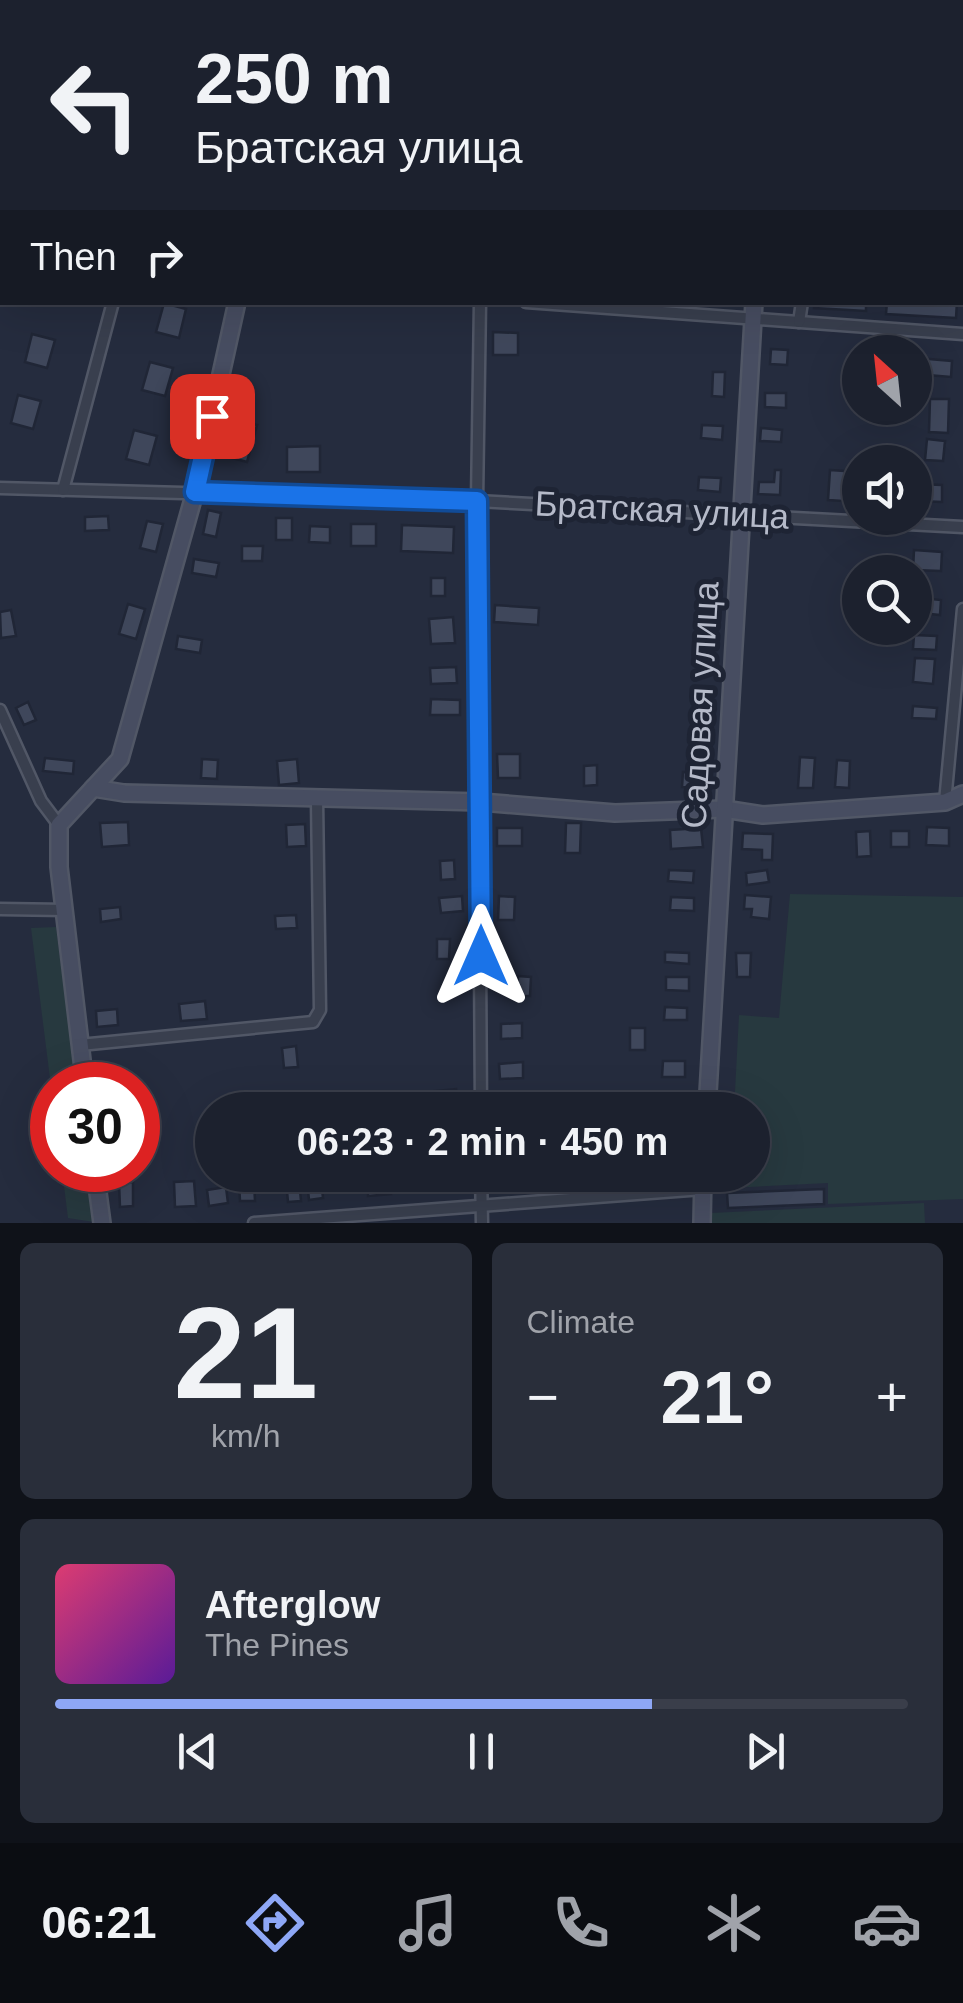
<!DOCTYPE html>
<meta charset="utf-8">
<style>
:root{--surface:#1c212e;--page:#292e3a;--text:#f1f3f6;--muted:#a0a3aa;--line:#3a3e4a;--accent:#8ea7f6}
body{margin:0;font-family:Helvetica,sans-serif;background:var(--page);color:var(--text);height:100vh;display:flex;flex-direction:column;font-size:38px;white-space:nowrap}
*{box-sizing:border-box;margin:0}
p{font-size:32px;color:var(--muted)}
.icon{flex:none;width:55px;height:55px;fill:none;stroke:currentColor;stroke-width:2;stroke-linecap:round;stroke-linejoin:round}
.map{position:relative;height:1223px;overflow:hidden}
.details{display:flex;flex-direction:column;gap:20px;padding:20px;background:#0f1219;flex:1}
.details>*{flex:none}
.top-card{position:absolute;left:0px;top:0px;width:965px;height:305px;box-shadow:0 10px 40px #0002,0 0 0 2px var(--line);background:#1c212e;color:var(--text);overflow:hidden}
.needle{width:65px;rotate:333deg}
.controls{position:absolute;left:842px;top:335px;display:grid;gap:20px}
.controls a{display:grid;place-items:center;width:90px;height:90px;border-radius:50%;background:var(--surface);box-shadow:0 10px 40px #0002,0 0 0 2px var(--line);font-size:50px}
.speed{position:absolute;left:30px;top:1062px;display:flex;gap:20px;font-size:50px;font-weight:700;text-align:center}
.speed>*{display:grid;place-content:center;width:130px;height:130px;border-radius:50%;background:var(--surface);box-shadow:0 10px 40px #0002,0 0 0 2px var(--line);line-height:1}
.speed .limit{border:15px solid #d22;background:#fff;color:#111}
.pin{position:absolute;display:grid;place-items:center;width:85px;height:85px;color:#fff;margin:-42px;border-radius:20px;box-shadow:0 5px 15px #0006}
.me{position:absolute;width:110px;margin:-55px;rotate:0deg;stroke-linejoin:round;filter:drop-shadow(0 0 8px #0008)}
.turn{display:flex;align-items:center;gap:35px;height:210px;padding:0 30px;font-size:45px}
.turn .icon{width:130px;height:130px;stroke-width:2.5}
.turn b{display:block;font-size:70px;line-height:85px}
.then{display:flex;align-items:center;height:95px;padding:0 30px;background:#0003;gap:20px;font-size:38px}
.big{font-size:75px;font-weight:800;line-height:1.1}
.details .card{flex:1;display:flex;flex-direction:column;justify-content:center;gap:15px;min-width:0;padding:0 35px;border-radius:15px;background:var(--page)}
.details .dial{align-items:center;gap:0}
.dial b{font-size:130px;line-height:1}
.song{display:flex;align-items:center;gap:30px}
.cover{width:120px;height:120px;border-radius:15px;background:linear-gradient(135deg,hsl(340 70% 55%),hsl(270 70% 35%))}
.played{height:10px;border-radius:5px;background:linear-gradient(90deg,var(--accent) 70%,var(--line) 70%)}
.keys{display:flex;justify-content:space-around;direction:ltr}
.heat{display:flex;justify-content:space-between;align-items:center;font-size:55px;direction:ltr}
.details .tiles{flex:1;display:grid;gap:20px;grid-template-columns:1fr 1fr}
.card:last-child{grid-column:span 2}
.trip{position:absolute;left:195px;top:1092px;width:575px;height:100px;border-radius:50px;background:var(--surface);box-shadow:0 10px 40px #0002,0 0 0 2px var(--line);font-weight:800;line-height:100px;text-align:center}
.dock{display:flex;height:160px;justify-content:space-around;align-items:center;background:#0b0d12;color:var(--muted)}
.dock .icon{width:70px;height:70px}
.dock .current{color:var(--accent)}
.dock b{font-size:45px;color:var(--text)}
.map>svg:first-child{display:block}
.green{fill:#27393f}
.building{fill:#3f475b;stroke:#202636;stroke-width:2.5}
.lines{fill:none;stroke-linecap:round;stroke-linejoin:round}
.lane-casing{stroke:#515766;stroke-width:10}
.street-casing{stroke:#515766;stroke-width:15}
.secondary-casing{stroke:#515766;stroke-width:20}
.lane{stroke:#393f4e;stroke-width:5}
.street{stroke:#393f4e;stroke-width:10}
.secondary{stroke:#474d61;stroke-width:15}
.route-casing{stroke:#114b97;stroke-width:25}
.route{stroke:#1a73e8;stroke-width:18}
.labels{text-anchor:middle;stroke-width:10;stroke-linejoin:round;paint-order:stroke}
.street-label{font-size:35px;fill:#b5bac9;stroke:#1e2434}
</style>
<div class="map">
<svg width="963" height="1223" viewBox="0 0 963 1223">
<rect width="100%" height="100%" fill="#252c3e"/>
<!-- green -->
<g class="green">
<path d="M790,894L963,897V1199L828,1204V1183L730,1188L731,1175H752V1110H734L739,1015L779,1018Z"/>
<path d="M56,927L77,1085H52V1094L31,928Z"/>
<path d="M62,1170H87L94,1222L68,1218Z"/>
<path d="M924,1203L925,1223H710V1213Z"/>
</g>
<!-- building -->
<g class="building">
<path d="M815,302H866V311L814,308Z"/>
<path d="M887,302H957L956,318L886,314Z"/>
<path d="M164,303L186,309L179,338L156,332Z"/>
<path d="M493,332L518,333V355H493Z"/>
<path d="M32,334L55,340L47,368L25,362Z"/>
<path d="M771,349L788,350L787,365L770,364Z"/>
<path d="M917,358L952,361L951,377L916,374Z"/>
<path d="M150,362L173,368L165,396L142,390Z"/>
<path d="M713,372H725L724,397L712,396Z"/>
<path d="M765,393H786V408L765,407Z"/>
<path d="M18,395L41,401L33,429L11,423Z"/>
<path d="M930,399H949L948,433L929,432Z"/>
<path d="M235,419L257,425L247,462L225,456Z"/>
<path d="M702,425L723,426L722,440L701,438Z"/>
<path d="M761,428L782,430L781,442L760,441Z"/>
<path d="M134,430L157,436L149,465L126,459Z"/>
<path d="M927,439L945,441L943,461L925,460Z"/>
<path d="M320,446V472H287V447Z"/>
<path d="M775,470H781L780,495L758,494L759,482H774Z"/>
<path d="M830,470L845,471L843,501L828,500Z"/>
<path d="M699,477L721,478L720,492L698,490Z"/>
<path d="M919,484L942,485V502L918,501Z"/>
<path d="M208,510L221,513L216,537L203,534Z"/>
<path d="M108,516L109,530L85,531V517Z"/>
<rect x="276" y="518" width="16" height="22"/>
<path d="M147,521L163,524L156,552L140,548Z"/>
<rect x="351" y="524" width="25" height="22"/>
<path d="M402,525L454,527L453,553L401,551Z"/>
<path d="M310,526L330,527V543L309,542Z"/>
<path d="M242,546H263L262,561H242Z"/>
<path d="M914,550L942,552L941,571L913,570Z"/>
<path d="M194,559L219,563L216,577L192,573Z"/>
<rect x="431" y="578" width="14" height="18"/>
<path d="M922,598L941,600L940,615L921,613Z"/>
<path d="M128,604L145,609L136,639L119,634Z"/>
<path d="M495,605L539,608L538,625L494,622Z"/>
<path d="M11,610L16,636L1,638L0,612Z"/>
<path d="M453,617L455,643L431,644L429,619Z"/>
<path d="M914,635L937,636L936,650L913,649Z"/>
<path d="M178,636L202,640L200,653L176,649Z"/>
<path d="M915,658L935,659L933,684L913,682Z"/>
<path d="M456,667L457,683L431,684L430,668Z"/>
<path d="M431,699L460,700V715H430Z"/>
<path d="M28,702L36,720L24,725L16,708Z"/>
<path d="M913,706L937,708L936,719L912,718Z"/>
<path d="M497,754H520V778H498Z"/>
<path d="M800,757L815,758L813,788H798Z"/>
<path d="M45,758L74,761L73,774L43,771Z"/>
<path d="M202,759L218,760L217,779L201,778Z"/>
<path d="M297,759L299,783L279,785L277,761Z"/>
<path d="M837,760L850,761L849,788L835,787Z"/>
<path d="M597,765V785L584,786V766Z"/>
<path d="M683,772L703,773L702,788L682,787Z"/>
<path d="M128,822L129,845L102,847L100,823Z"/>
<path d="M566,823H581L580,853H565Z"/>
<path d="M305,824L306,846L287,847L286,825Z"/>
<path d="M927,827L949,828V846L926,845Z"/>
<rect x="497" y="828" width="25" height="18"/>
<path d="M701,828L703,847L671,849L670,830Z"/>
<path d="M870,831L871,856L857,857L856,832Z"/>
<rect x="891" y="831" width="18" height="16"/>
<path d="M743,833L773,834L772,860H762V850L742,849Z"/>
<path d="M454,860L455,879L441,880L440,861Z"/>
<path d="M669,870L694,871L693,883L668,881Z"/>
<path d="M767,870L769,882L747,885L746,873Z"/>
<path d="M745,895L771,897L769,919L751,917L752,909H744Z"/>
<path d="M462,896L463,911L441,913L439,898Z"/>
<path d="M499,896L515,897L514,920H498Z"/>
<path d="M671,897L694,898V911L670,910Z"/>
<path d="M120,907L121,919L101,922L100,909Z"/>
<path d="M296,915L297,928L276,929L275,916Z"/>
<path d="M437,939H450L449,959H437Z"/>
<path d="M665,952L689,953V964L665,962Z"/>
<path d="M736,953H751L750,977H737Z"/>
<path d="M518,976L531,977L530,996H517Z"/>
<path d="M666,977H689V991L666,990Z"/>
<path d="M205,1001L207,1019L181,1021L179,1004Z"/>
<path d="M665,1007L687,1008V1020H664Z"/>
<path d="M117,1009L118,1025L97,1027L96,1011Z"/>
<path d="M522,1023V1038L501,1039V1024Z"/>
<rect x="630" y="1028" width="15" height="22"/>
<path d="M296,1046L298,1067L284,1068L282,1048Z"/>
<path d="M663,1061H685V1077H662Z"/>
<path d="M523,1062V1078L500,1079L499,1064Z"/>
<path d="M456,1089L458,1102L437,1104L435,1091Z"/>
<path d="M686,1092L687,1110H665L664,1093Z"/>
<path d="M367,1175H389L391,1194L368,1196Z"/>
<path d="M434,1175H456L457,1185L435,1188Z"/>
<path d="M299,1179L301,1201L288,1202L286,1180Z"/>
<path d="M321,1179L323,1198L309,1200L307,1181Z"/>
<path d="M194,1181L196,1206L175,1207L174,1182Z"/>
<path d="M133,1182V1206L120,1207L119,1183Z"/>
<path d="M254,1182L255,1201H240L239,1183Z"/>
<path d="M226,1187L228,1203L209,1206L207,1190Z"/>
<path d="M824,1189V1204L728,1208L727,1193Z"/>
</g>
<g class="lines">
<!-- lane casing -->
<g class="lane-casing">
<g id="lane">
<path d="M101,0L112,2"/>
<path d="M24,2L25,0"/>
<path d="M529,2L536,0"/>
<path d="M0,28L2,29"/>
<path d="M0,68L2,69"/>
<path d="M0,115L2,104"/>
</g>
</g>
<!-- street casing -->
<g class="street-casing">
<g id="street">
<path d="M632,0V2"/>
<path d="M962,277H963"/>
<path d="M480,302L477,501L481,1110"/>
<path d="M526,302L963,334"/>
<path d="M799,322L802,302"/>
<path d="M0,488L477,501L963,527"/>
<path d="M63,490L113,302"/>
<path d="M0,710L41,801L59,825"/>
<path d="M945,802L963,609"/>
<path d="M0,909L66,910"/>
<path d="M80,1045L313,1022L320,1010L317,800"/>
<path d="M481,1175L482,1223"/>
<path d="M254,1223L703,1189"/>
</g>
</g>
<!-- secondary casing -->
<g class="secondary-casing">
<g id="secondary">
<path d="M304,2V0"/>
<path d="M610,2L618,0"/>
<path d="M769,2V0"/>
<path d="M0,195L2,194"/>
<path d="M93,788L124,793L481,802L615,813L724,809L763,815L945,802L963,794"/>
<path d="M85,1085L59,867V825L120,759L195,492L237,302"/>
<path d="M707,1110L754,302"/>
<path d="M95,1170L102,1223"/>
<path d="M702,1223L703,1175"/>
</g>
</g>
<!-- lane -->
<use href="#lane" class="lane"/>
<!-- street -->
<use href="#street" class="street"/>
<!-- secondary -->
<use href="#secondary" class="secondary"/>
</g>
<g class="lines">
<!-- route casing -->
<g class="route-casing">
<path id="route" d="M212,416L195,492L477,501L481,956"/>
</g>
<!-- route -->
<use href="#route" class="route"/>
</g>
<g class="labels">
<!-- street labels -->
<g class="street-label">
<text transform="translate(662 510) rotate(3)" y="12">Братская улица</text>
<text transform="translate(700 705) rotate(-87)" y="12">Садовая улица</text>
</g>
</g>
</svg>
<div class="controls">
<a><svg class="needle" viewBox="-14 -14 28 28"><path d="M0-13l5 13h-10z" fill="#e53935"/><path d="M0 13l5-13h-10z" fill="#a0a3aa"/></svg></a>
<a><svg class="icon" aria-label="sound" viewBox="0 0 24 24"><path d="M4 9h4l5-4v14l-5-4H4zM17 9q2 3 0 6"/></svg></a>
<a><svg class="icon" aria-label="search" viewBox="0 0 24 24"><circle cx="10" cy="10" r="6"/><path d="M15 15l6 6"/></svg></a>
</div>
<div class="speed"><div class="limit">30</div></div>
<div class="pin" style="left:212px;top:416px;background:#d93025"><svg class="icon" aria-label="arrive" viewBox="0 0 24 24"><path d="M6 21V4h12l-3 4 3 4H6"/></svg></div>
<svg class="me" style="left:481px;top:956px" viewBox="-20 -20 40 40"><path d="M0-17L14 15 0 8-14 15z" fill="#1a73e8" stroke="#fff" stroke-width="4"/></svg>
<div class="trip">06:23 · 2 min · 450 m</div>
<div class="top-card">
<div class="turn"><svg class="icon" aria-label="left" viewBox="0 0 24 24"><path d="M17 20v-9H6M10 6l-5 5 5 5"/></svg><div><b>250 m</b>Братская улица</div></div>
<div class="then">Then<svg class="icon" aria-label="right" viewBox="0 0 24 24"><path d="M7 20v-9h11M14 6l5 5-5 5"/></svg></div>
</div>
</div>
<section class="details">
<div class="tiles">
<div class="card dial"><b>21</b><p>km/h</p></div>
<div class="card"><p>Climate</p>
<div class="heat"><a>−</a><b class="big">21°</b><a>+</a></div>
</div>
<div class="card">
<div class="song"><i class="cover"></i><div><b>Afterglow</b><p>The Pines</p></div></div>
<div class="played"></div>
<div class="keys"><svg class="icon" aria-label="previous" viewBox="0 0 24 24"><path d="M18 5L8 12l10 7zM5 5v14"/></svg><svg class="icon" aria-label="pause" viewBox="0 0 24 24"><path d="M8 5v14M16 5v14"/></svg><svg class="icon" aria-label="next" viewBox="0 0 24 24"><path d="M6 5l10 7-10 7zM19 5v14"/></svg></div>
</div>
</div>
</section>
<nav class="dock">
<b>06:21</b>
<svg class="icon current" aria-label="directions" viewBox="0 0 24 24"><path d="M12 3l9 9-9 9-9-9zM9 14v-3h6M13 9l2 2-2 2"/></svg>
<svg class="icon" aria-label="music" viewBox="0 0 24 24"><path d="M9 18V5l10-2v13"/><circle cx="6" cy="18" r="3"/><circle cx="16" cy="16" r="3"/></svg>
<svg class="icon" aria-label="phone" viewBox="0 0 24 24"><path d="M5 4h4l2 5-3 2q2 4 5 5l2-3 5 2v4C11 20 4 13 5 4z"/></svg>
<svg class="icon" aria-label="climate" viewBox="0 0 24 24"><path d="M12 3v18M4 7l16 10M4 17L20 7"/></svg>
<svg class="icon" aria-label="car" viewBox="0 0 24 24"><path d="M5 17H2v-5l4-1 3-4h7l3 4 3 1v5h-3M9 17h6M6 11h13"/><circle cx="7" cy="17" r="2"/><circle cx="17" cy="17" r="2"/></svg>
</nav>
